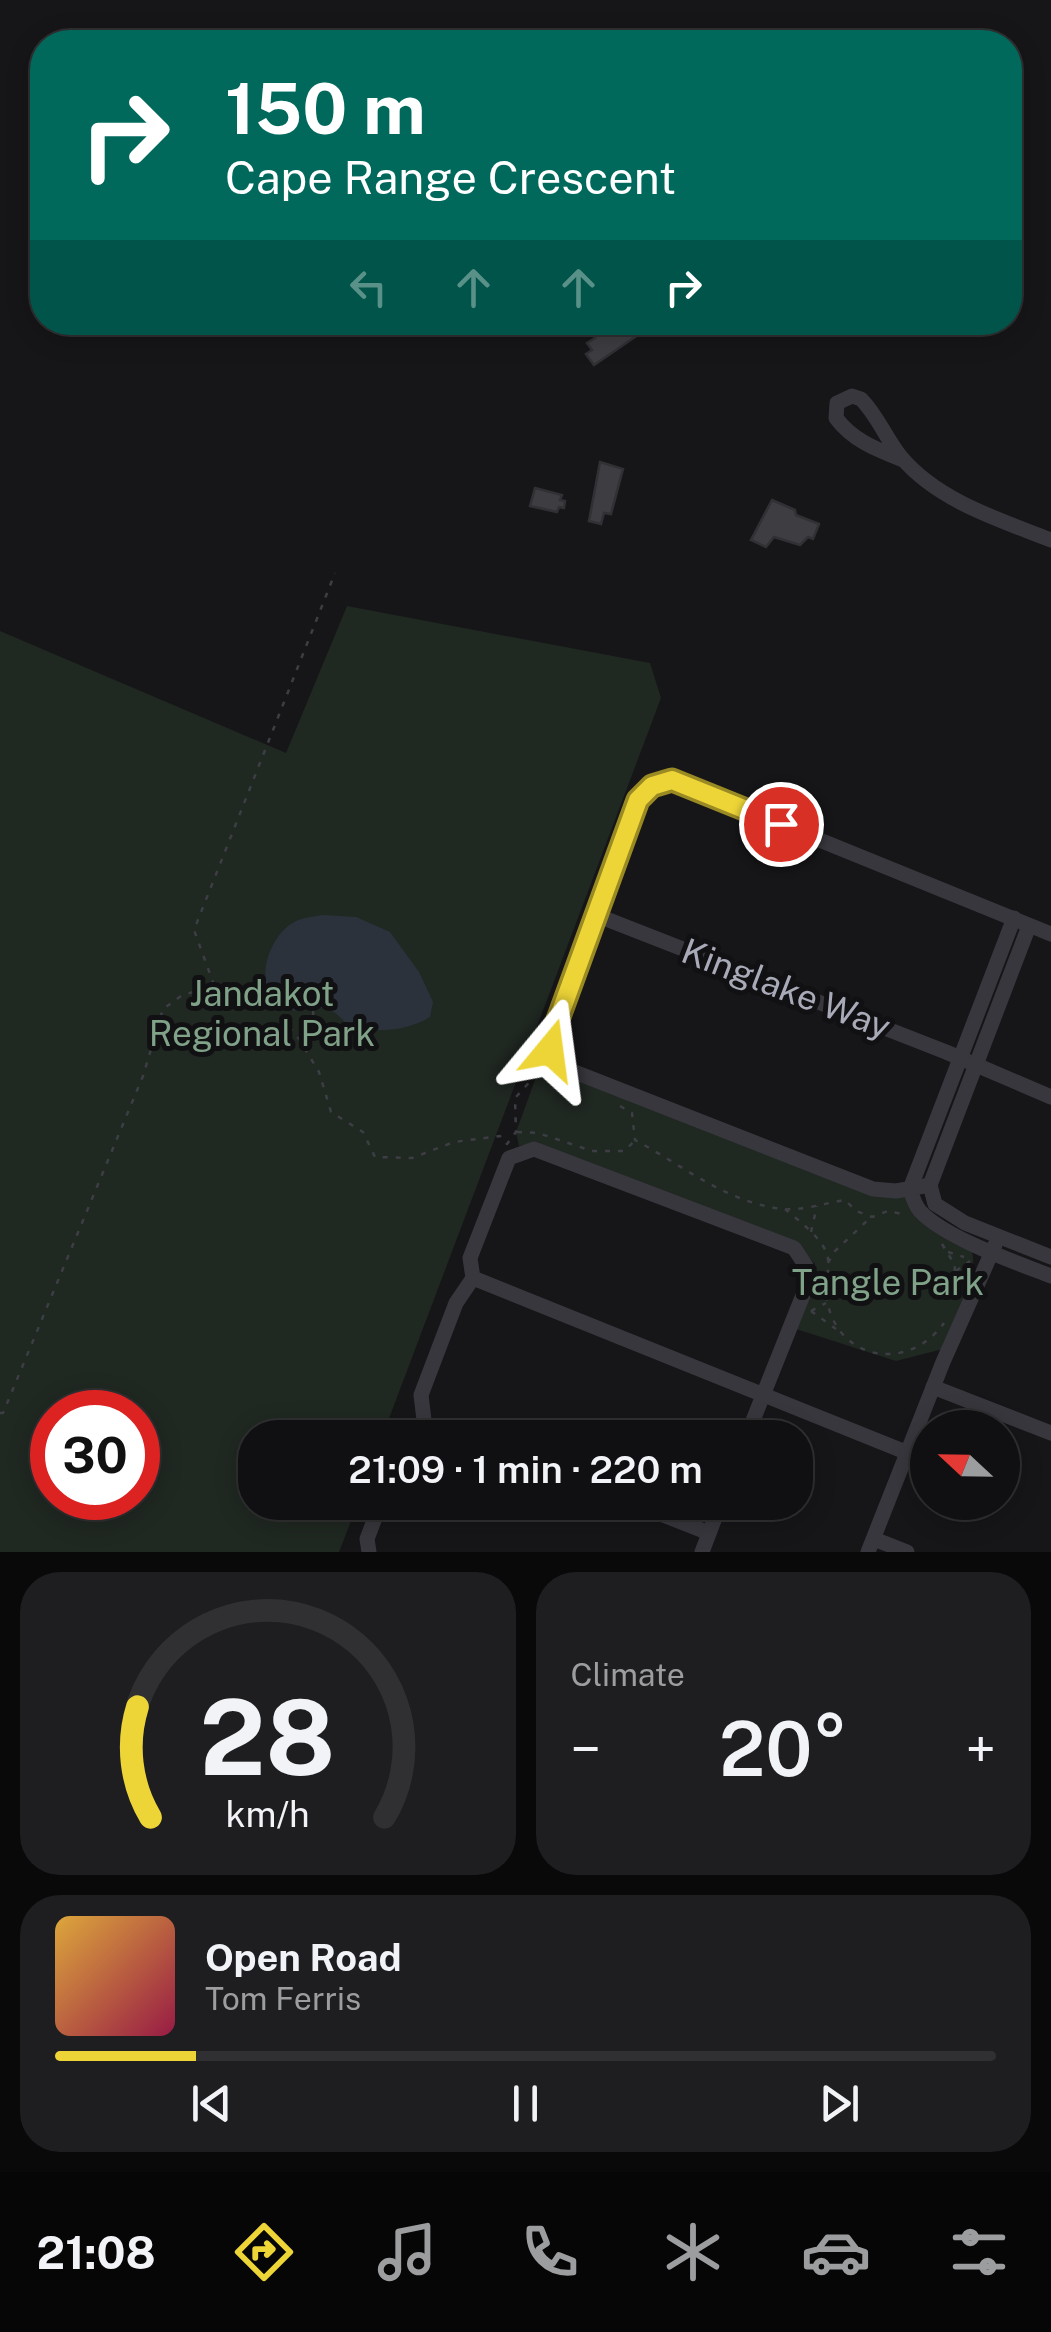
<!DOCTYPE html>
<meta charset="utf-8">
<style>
:root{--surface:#101012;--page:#1e1e20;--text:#f1f3f6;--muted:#9c9d9f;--line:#303032;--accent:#edd538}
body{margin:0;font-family:"Public Sans",sans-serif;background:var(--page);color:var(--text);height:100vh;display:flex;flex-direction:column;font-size:38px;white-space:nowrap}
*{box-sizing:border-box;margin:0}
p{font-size:32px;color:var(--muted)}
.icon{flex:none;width:55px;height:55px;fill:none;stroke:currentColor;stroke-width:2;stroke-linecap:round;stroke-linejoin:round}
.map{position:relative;height:1552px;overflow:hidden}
.sheet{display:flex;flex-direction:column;gap:20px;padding:20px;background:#09090a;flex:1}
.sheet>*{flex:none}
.banner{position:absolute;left:30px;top:30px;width:992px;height:305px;border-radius:40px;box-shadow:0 5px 25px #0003,0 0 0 2px var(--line);background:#00695c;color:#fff;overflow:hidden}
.needle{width:65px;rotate:292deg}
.fabs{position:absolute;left:910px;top:1410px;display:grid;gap:20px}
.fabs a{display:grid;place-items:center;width:110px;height:110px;border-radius:50%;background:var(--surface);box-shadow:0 5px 25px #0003,0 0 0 2px var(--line);font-size:50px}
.speed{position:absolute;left:30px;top:1390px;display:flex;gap:20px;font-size:50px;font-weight:700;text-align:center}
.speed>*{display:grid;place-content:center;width:130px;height:130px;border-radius:50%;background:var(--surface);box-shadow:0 5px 25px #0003,0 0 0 2px var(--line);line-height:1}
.speed .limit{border:15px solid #d22;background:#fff;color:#111}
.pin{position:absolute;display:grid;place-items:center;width:85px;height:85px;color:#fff;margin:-42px;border:5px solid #fff;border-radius:50%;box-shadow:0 2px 10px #0007}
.me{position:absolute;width:110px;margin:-55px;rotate:16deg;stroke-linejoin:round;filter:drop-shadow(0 0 8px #0008)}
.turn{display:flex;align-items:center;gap:35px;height:210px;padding:0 30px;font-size:45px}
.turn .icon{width:130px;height:130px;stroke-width:2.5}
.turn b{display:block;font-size:70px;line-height:85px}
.lanes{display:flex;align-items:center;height:95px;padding:0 30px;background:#0003;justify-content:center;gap:50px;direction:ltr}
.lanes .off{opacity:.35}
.big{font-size:75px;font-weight:600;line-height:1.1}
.sheet .widget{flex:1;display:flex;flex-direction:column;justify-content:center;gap:15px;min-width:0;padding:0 35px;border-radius:40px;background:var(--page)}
.sheet .dial{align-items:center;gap:0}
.dial svg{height:260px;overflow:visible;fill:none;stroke:var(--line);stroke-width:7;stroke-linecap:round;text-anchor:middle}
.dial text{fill:var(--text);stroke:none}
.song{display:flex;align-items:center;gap:30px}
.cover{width:120px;height:120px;border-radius:15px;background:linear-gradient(135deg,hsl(40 70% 55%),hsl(340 70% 35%))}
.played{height:10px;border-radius:5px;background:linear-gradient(90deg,var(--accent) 15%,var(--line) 15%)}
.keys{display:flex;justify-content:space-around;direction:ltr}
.heat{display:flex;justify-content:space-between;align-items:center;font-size:55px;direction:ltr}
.sheet .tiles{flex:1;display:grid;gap:20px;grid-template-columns:1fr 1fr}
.widget:last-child{grid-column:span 2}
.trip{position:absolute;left:238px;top:1420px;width:575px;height:100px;border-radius:40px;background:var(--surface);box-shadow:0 5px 25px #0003,0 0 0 2px var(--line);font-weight:600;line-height:100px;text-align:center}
.dock{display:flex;height:160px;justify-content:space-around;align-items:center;background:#060607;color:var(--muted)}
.dock .icon{width:70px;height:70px}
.dock .active{color:var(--accent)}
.dock b{font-size:45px;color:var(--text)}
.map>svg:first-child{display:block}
.green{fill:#202822;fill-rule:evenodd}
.water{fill:#2c323c}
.building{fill:#3e3e42;stroke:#313034;stroke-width:2.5}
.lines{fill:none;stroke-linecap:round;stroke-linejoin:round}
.path{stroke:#3d3e44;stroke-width:2.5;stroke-dasharray:5 8;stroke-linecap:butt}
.minor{stroke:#37373d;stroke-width:15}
.route-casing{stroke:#9a8a24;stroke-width:25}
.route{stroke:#edd538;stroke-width:18}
.labels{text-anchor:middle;stroke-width:10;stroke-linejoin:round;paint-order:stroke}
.street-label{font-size:35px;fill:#a8aab8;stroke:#111113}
.park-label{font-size:35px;fill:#80a289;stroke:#111113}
</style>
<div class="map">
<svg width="1051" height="1552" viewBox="0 0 1051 1552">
<rect width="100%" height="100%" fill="#161618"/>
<!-- green -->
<g class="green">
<path d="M347,606L650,663L661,698L382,1437L255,1438V1502L358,1503L339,1552H0V631L286,753ZM52,1412H138V1498H52Z"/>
<path d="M546,1050L564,1071L873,1193H907L970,1247C983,1271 953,1323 943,1349L896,1361L796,1329L815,1276V1264L797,1244L534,1143L519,1146L516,1132Z"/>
</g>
<!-- water -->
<path class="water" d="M322,915L356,917L390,932L419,972L433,1002L430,1017C405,1032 378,1032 350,1028C319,988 309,1024 281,1005C252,987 268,939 291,924C299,918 312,917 322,915Z"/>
<!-- building -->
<g class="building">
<path d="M604,322L638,323L629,329L635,337L594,365L586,354L592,350L587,343L595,338L592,333Z"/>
<path d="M600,462L623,469L611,514L604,513L601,524L589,521Z"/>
<path d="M535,488L562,495L560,500L565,501L564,508L559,507L557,512L530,506Z"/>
<path d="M772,500L795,510L796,515L819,524L813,539L808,537L800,545L774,537L766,547L751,540Z"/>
</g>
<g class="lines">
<!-- path -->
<g class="path">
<path d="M214,985L194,930L335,573"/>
<path d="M300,1038C312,1024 317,1015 310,998"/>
<path d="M620,1106L632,1113L635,1140C682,1165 727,1203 783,1209C802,1211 825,1203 845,1200L856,1211L872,1217L888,1211L907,1215"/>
<path d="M517,1132L538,1133L592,1151H625L635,1140"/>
<path d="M785,1209C798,1220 821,1237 827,1254C831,1268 824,1286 827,1301C839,1362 909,1372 944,1323"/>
<path d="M811,1232L817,1206"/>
<path d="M942,1244L955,1265L953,1302"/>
<path d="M948,1252L964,1257"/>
<path d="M828,1263L834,1252L870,1218"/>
<path d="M956,1271L970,1261"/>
<path d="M811,1311L836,1329"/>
<path d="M811,1311L826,1303"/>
<path d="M0,1413H3L143,1076L163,1009L181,996L214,985L244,990L271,1004L299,1039L319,1072L331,1112L363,1132L375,1157L412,1158L454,1142L500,1136L507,1144L516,1132L515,1098L545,1065"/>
</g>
<!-- minor -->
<g class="minor">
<path d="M903,460C878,450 853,441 836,418L837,403L852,396L861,399C878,416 886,439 901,457C938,501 1000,520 1051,540"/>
<path d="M596,915L946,1052L1051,1097"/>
<path d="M1014,918L910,1189C912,1196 915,1205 920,1211C945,1238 1015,1262 1051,1276"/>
<path d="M1029,926L930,1185L935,1204L965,1223L1051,1257"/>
<path d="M930,1185L896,1191L873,1189L567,1069L550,1050L552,1036L639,800L652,786L672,780L1051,934"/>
<path d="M933,1387L1051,1433"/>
<path d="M425,1428L421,1395L456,1303L473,1278"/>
<path d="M408,1438L414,1430L434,1426L463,1438"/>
<path d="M746,1438L807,1285L806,1266L794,1248L534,1149L509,1158L470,1258L473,1278L908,1453"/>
<path d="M630,1502L709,1533"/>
<path d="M874,1539L907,1552"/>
<path d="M369,1552L367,1539L381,1502"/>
<path d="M702,1552L721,1502"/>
<path d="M868,1552L943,1362L995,1245"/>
</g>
</g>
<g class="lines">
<!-- route casing -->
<g class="route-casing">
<path id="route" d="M550,1050L552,1036L638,800L652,786L672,780L781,824"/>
</g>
<!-- route -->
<use href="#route" class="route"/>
</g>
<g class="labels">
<!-- street labels -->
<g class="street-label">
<text transform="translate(786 989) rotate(21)" y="12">Kinglake Way</text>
</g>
<!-- park labels -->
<g class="park-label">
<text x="262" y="1006">Jandakot<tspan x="262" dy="40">Regional Park</tspan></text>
<text x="888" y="1295">Tangle Park</text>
</g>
</g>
</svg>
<div class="fabs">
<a><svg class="needle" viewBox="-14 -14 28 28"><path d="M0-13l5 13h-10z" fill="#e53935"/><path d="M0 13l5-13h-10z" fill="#9c9d9f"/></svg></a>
</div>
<div class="speed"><div class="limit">30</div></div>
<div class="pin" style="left:781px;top:824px;background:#d93025"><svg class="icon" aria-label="arrive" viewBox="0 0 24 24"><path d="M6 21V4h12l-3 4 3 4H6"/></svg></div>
<svg class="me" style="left:550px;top:1050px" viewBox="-20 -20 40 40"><path d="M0-17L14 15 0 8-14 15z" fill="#edd538" stroke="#fff" stroke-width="4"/></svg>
<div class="trip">21:09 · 1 min · 220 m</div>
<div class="banner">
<div class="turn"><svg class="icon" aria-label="right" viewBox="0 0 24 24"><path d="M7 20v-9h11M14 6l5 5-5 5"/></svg><div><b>150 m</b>Cape Range Crescent</div></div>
<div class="lanes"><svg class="icon off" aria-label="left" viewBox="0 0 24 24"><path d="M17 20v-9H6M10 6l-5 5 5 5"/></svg><svg class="icon off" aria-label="ahead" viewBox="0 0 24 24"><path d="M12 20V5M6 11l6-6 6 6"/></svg><svg class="icon off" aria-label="ahead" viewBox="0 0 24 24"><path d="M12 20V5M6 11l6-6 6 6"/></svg><svg class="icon" aria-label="right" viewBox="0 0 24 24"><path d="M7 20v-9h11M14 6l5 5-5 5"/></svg></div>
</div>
</div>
<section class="sheet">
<div class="tiles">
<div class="widget dial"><svg viewBox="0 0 100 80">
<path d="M14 69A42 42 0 1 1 86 69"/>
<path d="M14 69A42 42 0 0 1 10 35" stroke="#edd538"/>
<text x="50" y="56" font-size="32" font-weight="700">28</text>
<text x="50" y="72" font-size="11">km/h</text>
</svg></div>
<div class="widget"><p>Climate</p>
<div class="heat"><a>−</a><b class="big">20°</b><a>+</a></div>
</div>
<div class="widget">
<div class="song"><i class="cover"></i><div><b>Open Road</b><p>Tom Ferris</p></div></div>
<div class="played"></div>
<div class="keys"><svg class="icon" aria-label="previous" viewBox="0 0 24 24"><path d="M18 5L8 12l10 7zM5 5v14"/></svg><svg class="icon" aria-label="pause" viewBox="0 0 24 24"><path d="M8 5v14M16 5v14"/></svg><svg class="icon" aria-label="next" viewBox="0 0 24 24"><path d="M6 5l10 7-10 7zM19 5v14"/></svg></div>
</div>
</div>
</section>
<nav class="dock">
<b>21:08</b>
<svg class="icon active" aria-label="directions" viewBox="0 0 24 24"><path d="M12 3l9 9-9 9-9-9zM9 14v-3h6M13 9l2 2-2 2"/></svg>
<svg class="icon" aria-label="music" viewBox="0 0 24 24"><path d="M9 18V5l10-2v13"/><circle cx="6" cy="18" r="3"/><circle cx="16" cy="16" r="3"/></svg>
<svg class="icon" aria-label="phone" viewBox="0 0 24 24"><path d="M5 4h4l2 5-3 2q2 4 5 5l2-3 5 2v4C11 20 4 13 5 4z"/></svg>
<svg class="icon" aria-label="climate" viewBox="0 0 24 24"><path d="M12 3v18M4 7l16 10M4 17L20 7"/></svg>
<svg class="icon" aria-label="car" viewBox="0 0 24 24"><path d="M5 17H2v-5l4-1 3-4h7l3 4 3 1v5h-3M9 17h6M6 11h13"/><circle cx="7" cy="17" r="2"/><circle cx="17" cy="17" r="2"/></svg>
<svg class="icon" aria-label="filters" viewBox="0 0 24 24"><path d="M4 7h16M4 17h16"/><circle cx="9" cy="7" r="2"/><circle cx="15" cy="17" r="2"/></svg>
</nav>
